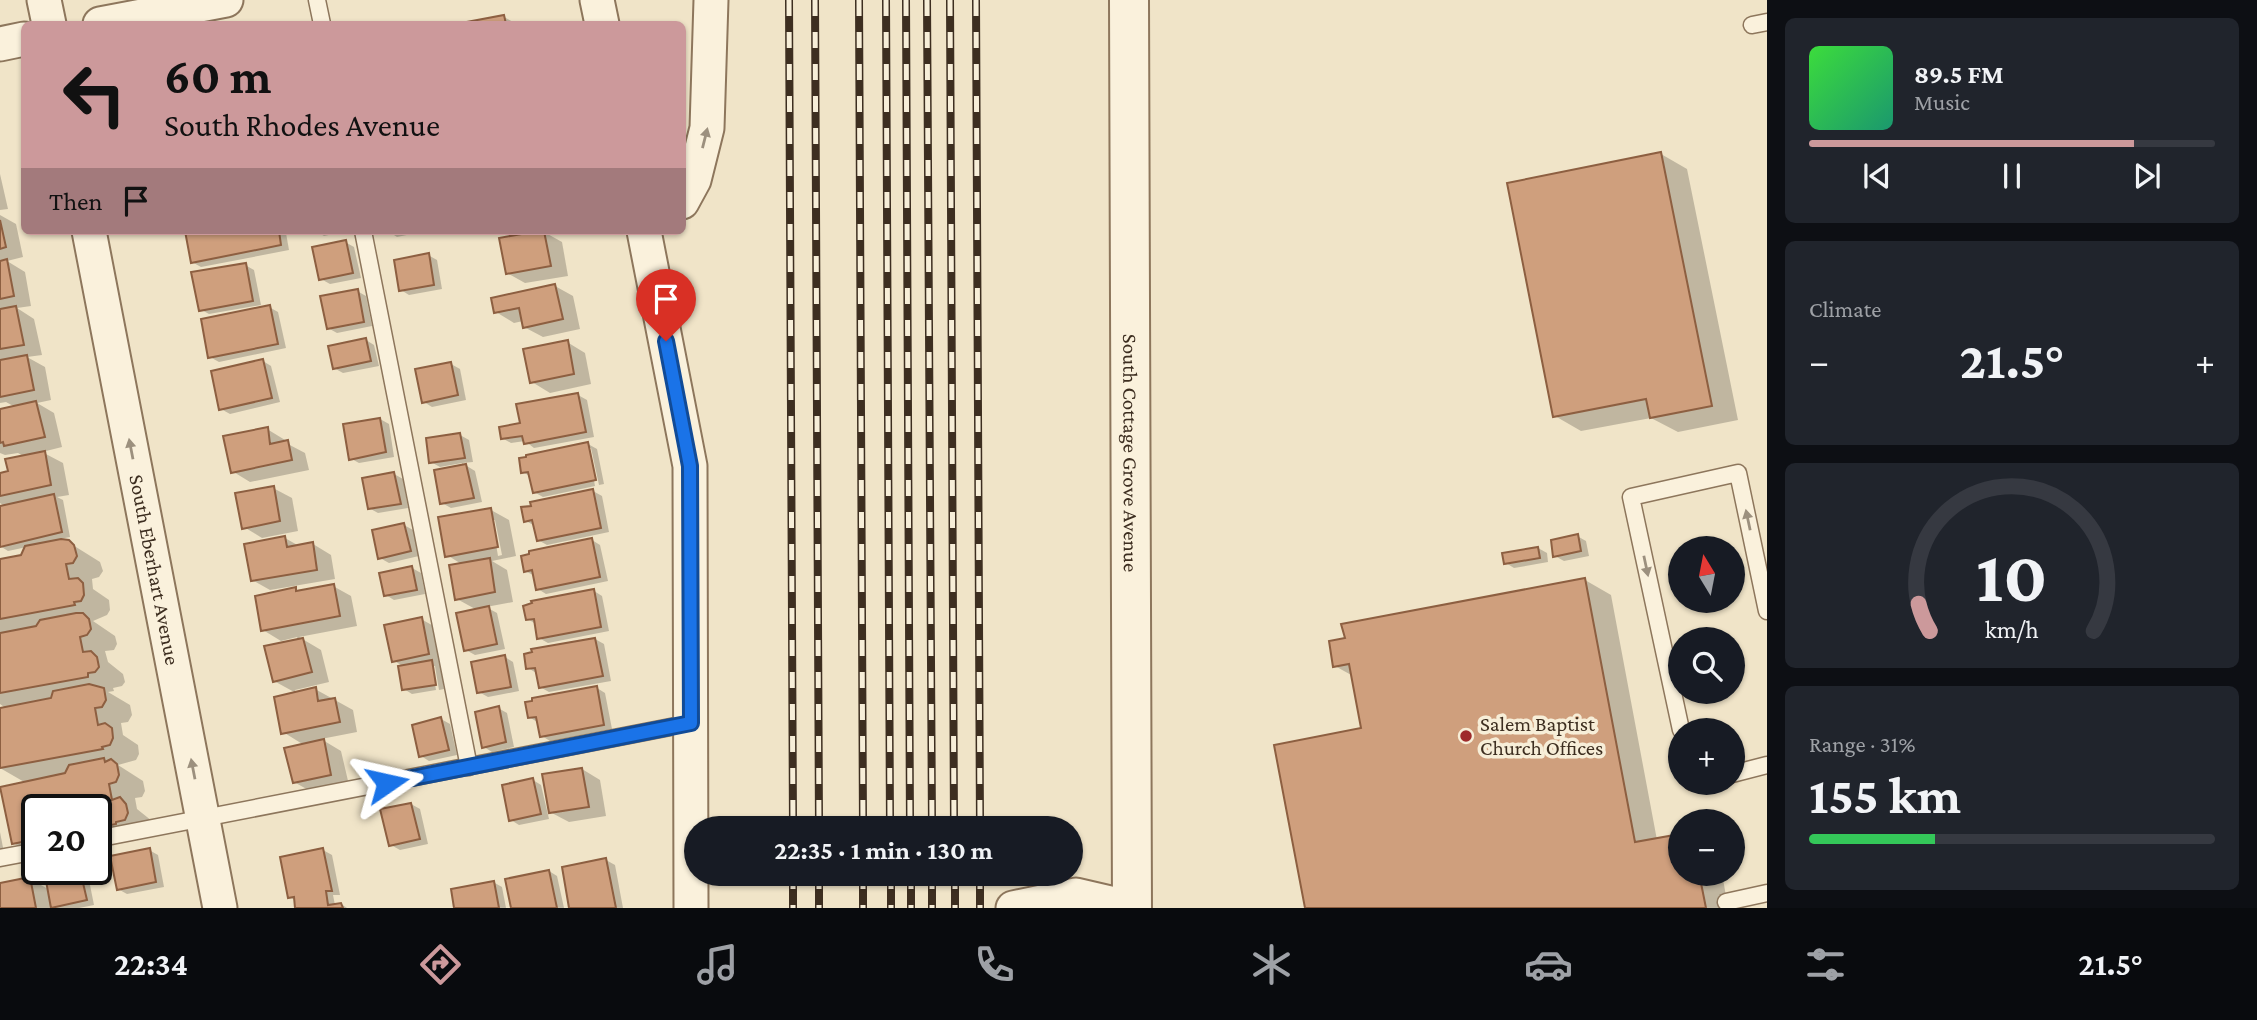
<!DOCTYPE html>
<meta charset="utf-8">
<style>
:root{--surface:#171b24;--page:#20242c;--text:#f1f3f6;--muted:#9ea1a6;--line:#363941;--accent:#cc999b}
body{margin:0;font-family:"Crimson Pro",serif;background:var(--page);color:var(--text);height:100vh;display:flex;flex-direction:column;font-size:26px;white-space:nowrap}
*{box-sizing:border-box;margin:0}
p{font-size:23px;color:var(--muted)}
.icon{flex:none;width:38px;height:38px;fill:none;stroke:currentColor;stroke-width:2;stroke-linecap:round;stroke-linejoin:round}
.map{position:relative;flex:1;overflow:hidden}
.details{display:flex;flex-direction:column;gap:18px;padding:18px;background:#0d0f14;width:490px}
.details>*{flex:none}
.top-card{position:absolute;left:21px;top:21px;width:665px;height:214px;border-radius:10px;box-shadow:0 2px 5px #0004;background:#cc999b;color:#111;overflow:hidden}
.needle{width:46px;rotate:350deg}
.fabs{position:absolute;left:1668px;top:536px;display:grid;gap:14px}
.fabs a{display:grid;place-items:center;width:77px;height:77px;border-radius:50%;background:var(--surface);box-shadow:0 2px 5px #0004;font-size:35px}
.speed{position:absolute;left:21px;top:794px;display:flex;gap:14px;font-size:35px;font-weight:700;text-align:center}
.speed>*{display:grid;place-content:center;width:91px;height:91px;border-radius:50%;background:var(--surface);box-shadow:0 2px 5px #0004;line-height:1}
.speed .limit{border:4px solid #111;border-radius:10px;background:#fff;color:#111}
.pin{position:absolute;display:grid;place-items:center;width:60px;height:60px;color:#fff;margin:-72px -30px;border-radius:50% 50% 50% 0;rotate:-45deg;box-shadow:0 0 7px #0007}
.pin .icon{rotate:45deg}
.me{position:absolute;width:77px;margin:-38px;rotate:79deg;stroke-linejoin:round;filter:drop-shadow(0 0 5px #0008)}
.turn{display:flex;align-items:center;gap:24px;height:147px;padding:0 28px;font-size:32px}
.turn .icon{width:91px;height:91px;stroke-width:2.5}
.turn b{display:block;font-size:49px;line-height:60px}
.then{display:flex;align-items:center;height:66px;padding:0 28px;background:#0003;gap:14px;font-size:26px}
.big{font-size:52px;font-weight:700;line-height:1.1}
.details .card{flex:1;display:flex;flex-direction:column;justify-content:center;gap:10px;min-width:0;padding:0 24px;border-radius:10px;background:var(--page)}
.details .dial{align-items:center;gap:0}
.dial svg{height:182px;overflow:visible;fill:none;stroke:var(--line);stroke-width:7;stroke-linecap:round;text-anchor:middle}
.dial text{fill:var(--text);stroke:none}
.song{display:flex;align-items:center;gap:21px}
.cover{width:84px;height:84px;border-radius:10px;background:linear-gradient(135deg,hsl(120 70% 55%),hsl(160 70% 35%))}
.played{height:7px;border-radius:4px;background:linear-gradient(90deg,var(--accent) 80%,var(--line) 80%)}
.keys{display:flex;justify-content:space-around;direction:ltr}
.heat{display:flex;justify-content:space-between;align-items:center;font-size:38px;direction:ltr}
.charge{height:10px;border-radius:5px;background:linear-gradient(90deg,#34c759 31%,var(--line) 0)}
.trip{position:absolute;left:684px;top:816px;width:399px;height:70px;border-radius:35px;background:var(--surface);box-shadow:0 2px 5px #0004;font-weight:700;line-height:70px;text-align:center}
.tab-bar{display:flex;height:112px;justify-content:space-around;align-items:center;background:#090b0e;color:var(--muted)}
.tab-bar .icon{width:49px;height:49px}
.tab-bar .current{color:var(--accent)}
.tab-bar b{font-size:32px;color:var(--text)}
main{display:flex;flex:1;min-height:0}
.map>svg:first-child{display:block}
.shadow{fill:#0003;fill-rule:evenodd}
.building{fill:#cf9f7d;stroke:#8d5f41;stroke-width:2}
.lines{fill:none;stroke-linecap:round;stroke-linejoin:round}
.service-casing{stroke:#8d765c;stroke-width:19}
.minor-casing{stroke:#8d765c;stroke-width:37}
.tertiary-casing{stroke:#8d765c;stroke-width:42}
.service{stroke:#faf1dc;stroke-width:16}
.minor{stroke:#faf1dc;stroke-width:33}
.tertiary{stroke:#faf1dc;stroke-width:38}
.rail-casing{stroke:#3d2e20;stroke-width:8}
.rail{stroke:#f7eed8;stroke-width:5;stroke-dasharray:16;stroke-linecap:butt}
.oneway{fill:#9c907e}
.route-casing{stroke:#114b97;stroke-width:18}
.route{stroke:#1a73e8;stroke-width:12}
.poi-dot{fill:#9e2a2b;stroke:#f7eed8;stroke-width:2.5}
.labels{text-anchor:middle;stroke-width:7;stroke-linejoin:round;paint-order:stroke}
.street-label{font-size:21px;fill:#3d2e20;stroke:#f7eed8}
.poi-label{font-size:21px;fill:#3d2e20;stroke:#f7eed8;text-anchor:start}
</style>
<main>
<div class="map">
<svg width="1767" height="908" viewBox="0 0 1767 908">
<rect width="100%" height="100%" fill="#f0e4c8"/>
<!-- shadow -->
<g class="shadow">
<path d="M504,17L517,24H465Z"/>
<path d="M1661,154L1687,169L1738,420L1678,432L1651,418L1581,431L1555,416Z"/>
<path d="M0,174L8,209L0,210Z"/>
<path d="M0,215L16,224L23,257L7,261L25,272L31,306L17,308L34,319L42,355L27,357L45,367L51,400L37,403L54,413L62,447L42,452L63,463L69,495L57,497L63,500L70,537L45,542H68L100,562L103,571L99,577L92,579L93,589L109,600L110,610L107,615L93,621L115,636L117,644L114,650L105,651L108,662L123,674L125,682L122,686L113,688L114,691L108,692L130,705L132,715L128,722L121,723L123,735L138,745L139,754L136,760L118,765L143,781L145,791L142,797L135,798L137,809L152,821L142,839L96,847V810H37V857L13,843L26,783L0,768V710L7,709L0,704V561L22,556L27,547L8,551L0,546V508L6,507L0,503V474L10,473L25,457L18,453L5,455L0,453V411L15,407L6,402L0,403V362H3L0,360Z"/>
<path d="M186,231H283L286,233L289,250L201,267L192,262Z"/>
<path d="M316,231H347L324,236Z"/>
<path d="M388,231H426L397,237Z"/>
<path d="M544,232L562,242L568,276L525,283L507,273Z"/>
<path d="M345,242L354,247L361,278L330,284L321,279Z"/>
<path d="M428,255L437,260L442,289L409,295L401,290Z"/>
<path d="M245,265L254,270L261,305L209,314L200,309Z"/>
<path d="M555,286L573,296L580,329L543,337L524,327L523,321L514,323L496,312Z"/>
<path d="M357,291L366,296L372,326L337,333L328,328Z"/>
<path d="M269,307L278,312L286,348L219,362L210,357Z"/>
<path d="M366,340L374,345L379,366L343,373L334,368Z"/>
<path d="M567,342L585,353L591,384L550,393L532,382Z"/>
<path d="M263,361L271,366L280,402L230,414L221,409Z"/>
<path d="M451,364L460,369L466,400L432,407L424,402Z"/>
<path d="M578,395L587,400L594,437L534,448L525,441L511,443L502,438L522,424Z"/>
<path d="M380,419L389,424L394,457L359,463L350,458Z"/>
<path d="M267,429L285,440L286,443L305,453L309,470L250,482L232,471Z"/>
<path d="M460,435L469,440L473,462L462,463L475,471L482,502L451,508L442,503L462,466V463L440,467L431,462Z"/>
<path d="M588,444L597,449L604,484L599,485L591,448H588L595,486L543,497L534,492L531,477L523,472Z"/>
<path d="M394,474L403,479L408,508L378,513L369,508Z"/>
<path d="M273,488L292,498L298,531L262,538L244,527Z"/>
<path d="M593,491L602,496L609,532L547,545L538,540L535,526L526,521Z"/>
<path d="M491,510L509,520L516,556L492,561L507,570L513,602L486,607L497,613L505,649L475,655L466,650L477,610L457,599L463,565L447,555ZM492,520H495L502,555L498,556Z"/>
<path d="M404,525L413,530L419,556L389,563L380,558Z"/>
<path d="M1577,536L1586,541L1589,556L1564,561L1555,556Z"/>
<path d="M285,538L299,546L313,544L331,555L335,579L270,590L252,580Z"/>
<path d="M592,540L600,545L608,581L546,594L538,589L535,576L525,571Z"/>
<path d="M1538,548L1547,553L1548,562L1514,568L1506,563Z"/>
<path d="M412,568L421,573L425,594L394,600L386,595Z"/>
<path d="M1585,580L1611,595L1657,840L1680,836V873H1722L1728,908H1307L1363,730L1353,676L1335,666Z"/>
<path d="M333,586L351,596L357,626L299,637L321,650L329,682L295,690L296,693L274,681L298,641L297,637L281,641L263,630L292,590L291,587L301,592Z"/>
<path d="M594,591L602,596L609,631L548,643L539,638L537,625L528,619Z"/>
<path d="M421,619L439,629L446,664L441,665L444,689L439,690L435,666H432L436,690L412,694L404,689V667L393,660Z"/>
<path d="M595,639L604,644L611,681L549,692L540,687L538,674L528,668Z"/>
<path d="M505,657L513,662L519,691L488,697L479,692Z"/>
<path d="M597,688L605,693L612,729L550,741L542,736L539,723L529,717Z"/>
<path d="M315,689L353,710L357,732L321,739L341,751L349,785L312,792L294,782L304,745L283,732Z"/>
<path d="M498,708L507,713L514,747L492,752L484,747Z"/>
<path d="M441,719L450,724L457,755L429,761L421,756Z"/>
<path d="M582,769L600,780L606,816L569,822L550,812Z"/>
<path d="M533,780L541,785L549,819L519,825L511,820Z"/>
<path d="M411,804L420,809L428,844L400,850L391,845Z"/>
<path d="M0,832L5,858L0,859Z"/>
<path d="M149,850L158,855L164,887L127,894L118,889Z"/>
<path d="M323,850L332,855L340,895H333L335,905L341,904L347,908H297L296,901L290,897Z"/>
<path d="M606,860L615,865L623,908H571Z"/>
<path d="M87,870L94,905L79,908H55L51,906L52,908H2L0,885L30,879L50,890L46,871Z"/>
<path d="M549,871L557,876L564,908H513Z"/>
<path d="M493,882L502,887L506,908H456Z"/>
</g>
<!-- building -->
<g class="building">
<path d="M504,15L506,24H456Z"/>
<path d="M1661,152L1712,406L1650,418L1646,399L1553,417L1507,183Z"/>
<path d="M0,220L6,247L0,249Z"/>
<path d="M185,231H279L281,245L191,263Z"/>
<path d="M538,231H544L551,266L506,274L499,238Z"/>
<path d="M346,240L353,273L319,280L312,247Z"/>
<path d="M429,253L434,285L399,291L394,260Z"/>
<path d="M7,259L14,296L0,299V261Z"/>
<path d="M246,263L253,301L199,311L191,272Z"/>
<path d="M555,284L563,319L523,328L519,308L494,313L491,298Z"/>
<path d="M358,289L364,322L327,329L320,296Z"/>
<path d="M270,305L278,344L208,358L201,319Z"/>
<path d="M16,306L24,345L0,349V309Z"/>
<path d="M366,338L371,361L333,369L328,346Z"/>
<path d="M568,340L574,374L530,383L523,349Z"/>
<path d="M27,355L34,390L0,397V360Z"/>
<path d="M263,359L272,398L219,410L211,371Z"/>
<path d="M451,362L458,395L422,403L415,369Z"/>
<path d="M578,393L586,432L524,444L522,436L501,439L499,427L520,423L516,404Z"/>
<path d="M36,401L45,437L4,446L3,442L0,443V409Z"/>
<path d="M380,418L386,452L349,460L343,424Z"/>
<path d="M268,427L270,444L288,440L292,460L231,473L223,436Z"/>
<path d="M460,433L465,458L429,463L426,438Z"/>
<path d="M588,442L596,480L533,493L528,472L521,473L519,458L526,457V455Z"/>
<path d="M45,451L51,485L0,496V473L8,471L5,459Z"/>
<path d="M466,464L474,498L440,504L434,470Z"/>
<path d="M394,472L401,504L368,509L362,478Z"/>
<path d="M274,486L280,521L242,529L235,493Z"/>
<path d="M593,489L601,528L537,541L532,520L524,522L521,507L531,506L530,502Z"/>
<path d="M54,494L62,532L0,547V506Z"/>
<path d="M491,508L498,547L445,557L438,517Z"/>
<path d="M404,523L411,551L378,559L372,530Z"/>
<path d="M1578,534L1581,551L1553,557L1551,540Z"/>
<path d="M285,536L287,547L313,542L317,570L251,581L244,544Z"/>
<path d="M592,538L600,577L536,590L532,570L524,572L521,556L529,554V551Z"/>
<path d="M61,539L69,540L74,545L77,556L73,563L66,564L69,579L78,578L83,583L84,595L81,601L74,602L75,605L0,619V559L21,555L25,546Z"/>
<path d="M1538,547L1540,558L1504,564L1502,553Z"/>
<path d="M490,558L495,592L455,600L449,565Z"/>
<path d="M412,566L417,590L384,596L379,573Z"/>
<path d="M1585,578L1635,842L1680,834V873H1699L1706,908H1305L1274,745L1361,728L1349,664L1333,667L1329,641L1345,638L1341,624Z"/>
<path d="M334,584L340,616L261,631L255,596L296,587V591Z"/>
<path d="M594,589L601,627L537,639L534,619L526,620L523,606L532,603L531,601Z"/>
<path d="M489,606L497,644L464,651L456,613Z"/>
<path d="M76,613H83L89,619L91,629L87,635L80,637L83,652L91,651L97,657L99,667L95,672L88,673V677L0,693V633L36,626L40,620Z"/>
<path d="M422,617L429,654L392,662L384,625Z"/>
<path d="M303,638L312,672L273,682L264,646Z"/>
<path d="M595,638L603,676L539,688L535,668L526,669L524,654L532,652L531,649Z"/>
<path d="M505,655L511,687L477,693L471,662Z"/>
<path d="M432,660L436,685L402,690L398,666Z"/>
<path d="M89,684L104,688L106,700L102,707L95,708L98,725L105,723L112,728L113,738L110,745L102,747L103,749L0,768V708L51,698L53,691Z"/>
<path d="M597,686L604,725L540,737L536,717L528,718L525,702L532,701V698Z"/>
<path d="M316,687L318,701L335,698L340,722L281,734L274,697Z"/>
<path d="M499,706L506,742L482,748L475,712Z"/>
<path d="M441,717L449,750L419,757L412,725Z"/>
<path d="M324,739L331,775L293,783L284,748Z"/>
<path d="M104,758L105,762L111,759L117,764L119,775L116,782L109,784L112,800L120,797L126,804L128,813L125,820L116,822V824L96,828V810H37V839L12,844L0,787L65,773L69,765Z"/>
<path d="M582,768L589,807L549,813L542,774Z"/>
<path d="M533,778L541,814L509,821L502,785Z"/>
<path d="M411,803L420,839L389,846L380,809Z"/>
<path d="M150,848L156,882L117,890L110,856Z"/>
<path d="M323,848L332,891H326L328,905L341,903L343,908H295L294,897L288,898L280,857Z"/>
<path d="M606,858L616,908H569L562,867Z"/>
<path d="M44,870H80L87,900L51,908Z"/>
<path d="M549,870L557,908H511L505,879Z"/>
<path d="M30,877L36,908H0V883Z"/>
<path d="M494,881L499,908H454L451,889Z"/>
</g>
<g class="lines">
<!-- service casing -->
<g class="service-casing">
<g id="service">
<path d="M317,0L322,24"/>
<path d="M1752,25L1767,22"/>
<path d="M363,231L469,767"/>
<path d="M1681,730L1631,497L1738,473L1767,611"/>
<path d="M1732,774L1767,765"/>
<path d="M1692,782H1696"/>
<path d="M96,839L691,723"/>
<path d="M0,858L37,851"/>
<path d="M1726,902L1767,893"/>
</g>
</g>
<!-- minor casing -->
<g class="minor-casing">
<g id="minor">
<path d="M44,0L49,24"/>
<path d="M597,0L602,24"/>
<path d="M100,24L226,0"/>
<path d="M0,44L24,39"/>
<path d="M682,202L694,180L707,128L711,0"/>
<path id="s1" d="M89,231L220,908"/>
<path d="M644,231L690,466L691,908"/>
<path d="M1013,908L1076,895L1132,908"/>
</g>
</g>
<!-- tertiary casing -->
<g class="tertiary-casing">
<g id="tertiary">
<path id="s2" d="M1129,0L1132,908"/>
</g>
</g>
<!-- service -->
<use href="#service" class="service"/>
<!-- minor -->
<use href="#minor" class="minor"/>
<!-- tertiary -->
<use href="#tertiary" class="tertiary"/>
<!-- rail casing -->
<g class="rail-casing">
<g id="rail">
<path d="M789,0L793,828"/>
<path d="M815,0L819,828"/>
<path d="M859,0L863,828"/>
<path d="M886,0L890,828"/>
<path d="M906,0L910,828"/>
<path d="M927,0L932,828"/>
<path d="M950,0L954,828"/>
<path d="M976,0L980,828"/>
<path d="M793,873V908"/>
<path d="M819,873V908"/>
<path d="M863,873V908"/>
<path d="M891,873V908"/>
<path d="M911,873V908"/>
<path d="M932,873V908"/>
<path d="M955,873V908"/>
<path d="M980,873V908"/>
</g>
</g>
<!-- rail -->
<use href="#rail" class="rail"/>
</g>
<!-- one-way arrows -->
<defs><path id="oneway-solid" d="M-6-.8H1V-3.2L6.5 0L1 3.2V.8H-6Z" transform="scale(1.75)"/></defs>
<g class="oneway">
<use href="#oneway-solid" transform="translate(705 138) rotate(-76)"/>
<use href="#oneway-solid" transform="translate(131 449) rotate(-101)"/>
<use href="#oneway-solid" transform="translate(1748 520) rotate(-102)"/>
<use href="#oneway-solid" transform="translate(1646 566) rotate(78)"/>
<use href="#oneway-solid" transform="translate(193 769) rotate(-101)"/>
</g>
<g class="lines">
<!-- route casing -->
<g class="route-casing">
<path id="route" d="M387,783L691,723L690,466L666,341"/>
</g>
<!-- route -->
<use href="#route" class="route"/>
</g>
<!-- markers -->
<circle class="poi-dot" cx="1466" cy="736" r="7"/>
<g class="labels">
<!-- street labels -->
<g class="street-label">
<text dy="7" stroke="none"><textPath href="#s2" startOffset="453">South Cottage Grove Avenue</textPath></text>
<text dy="7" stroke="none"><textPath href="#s1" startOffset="345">South Eberhart Avenue</textPath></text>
</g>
<!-- poi labels -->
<g class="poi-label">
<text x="1480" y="731">Salem Baptist<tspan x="1480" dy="24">Church Offices</tspan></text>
</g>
</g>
</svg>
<div class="fabs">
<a><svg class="needle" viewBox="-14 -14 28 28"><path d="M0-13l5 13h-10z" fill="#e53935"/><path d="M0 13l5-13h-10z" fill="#9ea1a6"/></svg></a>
<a><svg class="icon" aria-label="search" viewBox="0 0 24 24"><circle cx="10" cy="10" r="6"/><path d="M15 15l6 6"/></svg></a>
<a>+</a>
<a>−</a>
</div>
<div class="speed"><div class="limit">20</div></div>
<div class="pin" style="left:666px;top:341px;background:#d93025"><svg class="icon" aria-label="arrive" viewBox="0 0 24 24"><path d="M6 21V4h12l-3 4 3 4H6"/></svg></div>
<svg class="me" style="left:387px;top:783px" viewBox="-20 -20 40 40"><path d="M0-17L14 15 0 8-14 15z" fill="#1a73e8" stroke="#fff" stroke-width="4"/></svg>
<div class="trip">22:35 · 1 min · 130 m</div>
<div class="top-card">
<div class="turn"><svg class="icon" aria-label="left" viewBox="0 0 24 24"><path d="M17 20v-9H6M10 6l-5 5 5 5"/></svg><div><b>60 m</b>South Rhodes Avenue</div></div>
<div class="then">Then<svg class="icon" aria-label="arrive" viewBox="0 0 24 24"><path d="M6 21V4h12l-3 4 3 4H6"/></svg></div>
</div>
</div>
<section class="details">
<div class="card">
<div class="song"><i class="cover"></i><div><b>89.5 FM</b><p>Music</p></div></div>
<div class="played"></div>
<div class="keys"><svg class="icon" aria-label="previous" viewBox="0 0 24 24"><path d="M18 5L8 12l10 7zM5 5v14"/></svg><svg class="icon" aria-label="pause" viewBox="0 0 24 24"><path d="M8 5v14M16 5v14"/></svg><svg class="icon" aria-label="next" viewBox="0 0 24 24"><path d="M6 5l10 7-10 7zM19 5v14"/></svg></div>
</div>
<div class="card"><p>Climate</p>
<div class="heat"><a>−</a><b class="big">21.5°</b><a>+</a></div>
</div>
<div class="card dial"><svg viewBox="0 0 100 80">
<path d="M14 69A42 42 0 1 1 86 69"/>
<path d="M14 69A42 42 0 0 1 9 57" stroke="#cc999b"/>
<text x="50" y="56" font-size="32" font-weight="700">10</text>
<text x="50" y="72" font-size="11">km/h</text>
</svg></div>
<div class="card"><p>Range · 31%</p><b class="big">155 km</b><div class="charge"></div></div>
</section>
</main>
<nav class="tab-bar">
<b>22:34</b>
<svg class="icon current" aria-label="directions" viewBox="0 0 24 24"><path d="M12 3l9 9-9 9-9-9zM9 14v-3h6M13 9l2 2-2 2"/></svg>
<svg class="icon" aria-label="music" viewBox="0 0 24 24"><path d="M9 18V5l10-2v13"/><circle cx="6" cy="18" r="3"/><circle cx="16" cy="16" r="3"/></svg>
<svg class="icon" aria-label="phone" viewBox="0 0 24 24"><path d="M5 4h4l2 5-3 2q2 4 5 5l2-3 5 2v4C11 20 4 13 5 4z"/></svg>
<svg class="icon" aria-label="climate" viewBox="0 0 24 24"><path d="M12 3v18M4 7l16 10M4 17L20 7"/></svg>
<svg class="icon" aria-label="car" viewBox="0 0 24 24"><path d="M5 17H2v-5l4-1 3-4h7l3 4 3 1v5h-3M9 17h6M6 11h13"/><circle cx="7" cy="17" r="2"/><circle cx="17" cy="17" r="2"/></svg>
<svg class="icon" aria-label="filters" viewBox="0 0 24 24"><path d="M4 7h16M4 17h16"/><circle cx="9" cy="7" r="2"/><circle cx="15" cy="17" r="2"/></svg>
<b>21.5°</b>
</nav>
